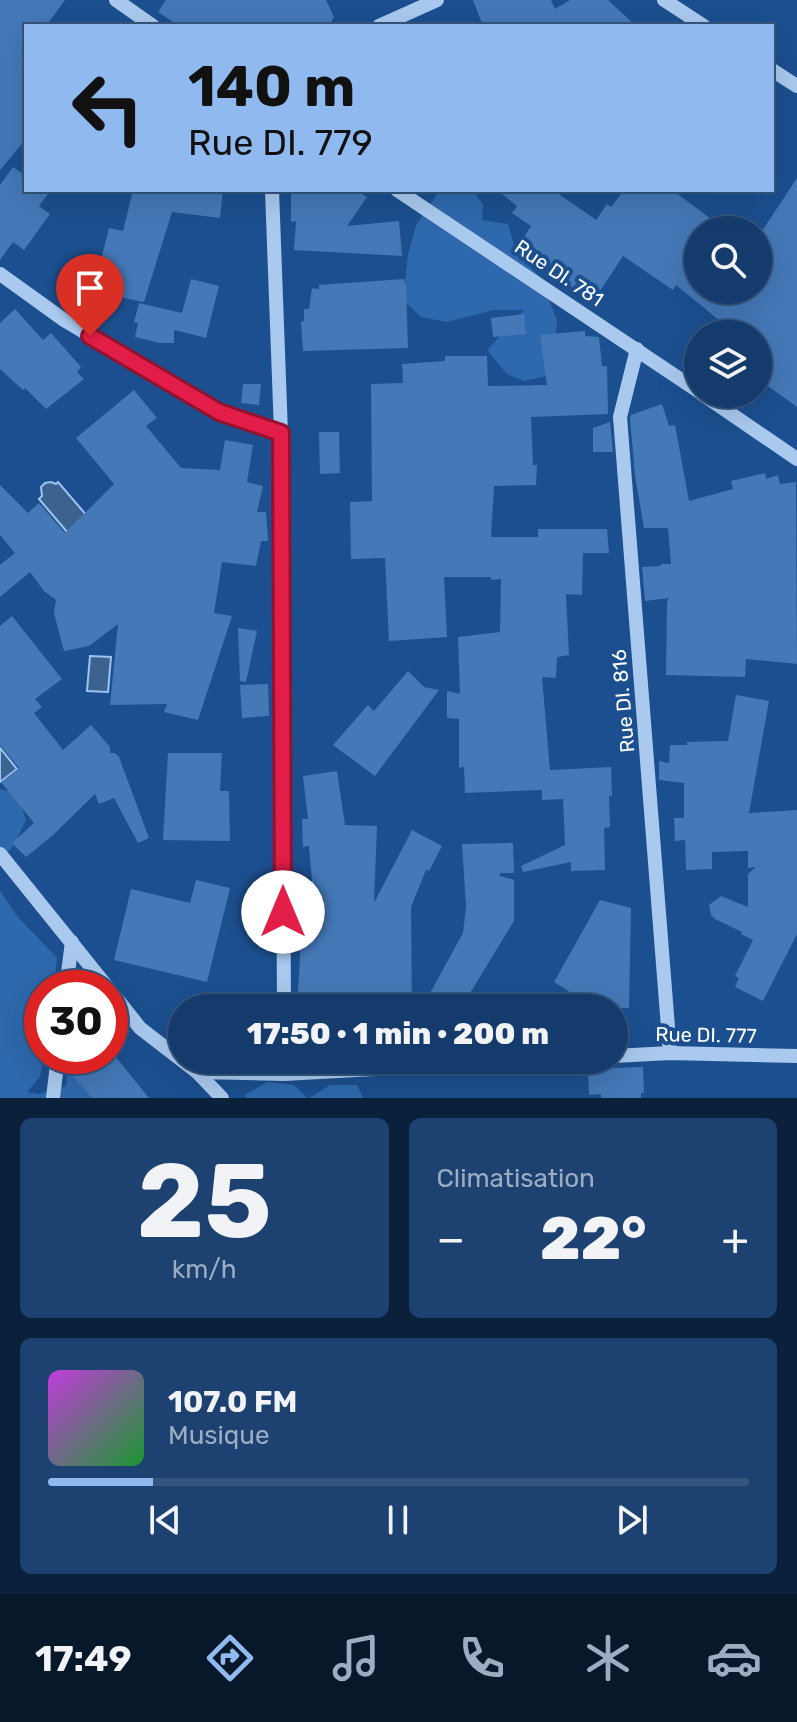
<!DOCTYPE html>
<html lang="fr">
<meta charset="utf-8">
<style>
:root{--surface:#143b6b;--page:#1d4271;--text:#f1f3f6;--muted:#9dadc1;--line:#33557e;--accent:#90b9f0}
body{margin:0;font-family:Rubik,sans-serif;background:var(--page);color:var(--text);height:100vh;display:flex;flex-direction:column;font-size:30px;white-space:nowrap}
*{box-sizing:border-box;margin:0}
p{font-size:26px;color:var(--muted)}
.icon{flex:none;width:44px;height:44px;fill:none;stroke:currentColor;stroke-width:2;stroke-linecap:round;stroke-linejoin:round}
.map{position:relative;height:1098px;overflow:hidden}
.drawer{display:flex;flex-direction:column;gap:20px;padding:20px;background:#0b203b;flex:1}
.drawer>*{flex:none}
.top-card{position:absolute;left:24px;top:24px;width:750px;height:168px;border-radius:0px;box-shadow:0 8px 32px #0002,0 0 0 2px var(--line);background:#90b9f0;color:#111;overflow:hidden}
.controls{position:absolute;left:684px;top:216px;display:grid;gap:16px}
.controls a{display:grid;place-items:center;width:88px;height:88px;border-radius:50%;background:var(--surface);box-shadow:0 8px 32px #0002,0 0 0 2px var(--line);font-size:40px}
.speed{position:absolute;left:24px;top:970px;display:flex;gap:16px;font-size:40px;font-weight:700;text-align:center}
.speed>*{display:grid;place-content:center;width:104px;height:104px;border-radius:50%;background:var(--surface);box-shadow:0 8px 32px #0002,0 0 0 2px var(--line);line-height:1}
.speed .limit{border:12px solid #d22;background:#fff;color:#111}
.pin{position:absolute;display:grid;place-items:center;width:68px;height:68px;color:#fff;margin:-82px -34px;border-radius:50% 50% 50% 0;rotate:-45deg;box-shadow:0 0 8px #0007}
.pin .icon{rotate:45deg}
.me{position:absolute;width:88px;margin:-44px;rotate:0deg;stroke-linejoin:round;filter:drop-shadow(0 0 6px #0008)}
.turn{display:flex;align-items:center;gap:28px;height:168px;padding:0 32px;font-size:36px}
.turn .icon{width:104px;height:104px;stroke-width:2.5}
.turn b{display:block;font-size:56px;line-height:68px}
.big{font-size:60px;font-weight:800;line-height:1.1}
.drawer .widget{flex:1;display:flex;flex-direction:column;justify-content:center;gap:12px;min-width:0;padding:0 28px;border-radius:12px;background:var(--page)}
.drawer .dial{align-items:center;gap:0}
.dial b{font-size:104px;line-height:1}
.song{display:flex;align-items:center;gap:24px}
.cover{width:96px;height:96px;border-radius:12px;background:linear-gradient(135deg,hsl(290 70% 55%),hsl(130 70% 35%))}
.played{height:8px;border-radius:4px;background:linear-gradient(90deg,var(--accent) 15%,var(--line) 15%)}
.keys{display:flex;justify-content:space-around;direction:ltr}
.heat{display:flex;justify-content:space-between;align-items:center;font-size:44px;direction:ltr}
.drawer .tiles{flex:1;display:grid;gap:20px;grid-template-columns:1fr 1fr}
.widget:last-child{grid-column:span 2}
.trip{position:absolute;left:168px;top:994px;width:460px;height:80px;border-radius:40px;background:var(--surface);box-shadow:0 8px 32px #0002,0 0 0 2px var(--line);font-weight:800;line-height:80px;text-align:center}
.menu{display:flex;height:128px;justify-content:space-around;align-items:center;background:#08182b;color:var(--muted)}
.menu .icon{width:56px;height:56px}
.menu .selected{color:var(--accent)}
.menu b{font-size:36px;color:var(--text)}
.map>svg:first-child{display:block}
.green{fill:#2e69ad}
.water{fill:#3c6290;stroke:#9cc4f0;stroke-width:2}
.building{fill:#4478b7}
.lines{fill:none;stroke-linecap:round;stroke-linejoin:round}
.minor{stroke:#a9c9ee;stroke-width:14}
.route-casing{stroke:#92132f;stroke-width:20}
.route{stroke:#e11d48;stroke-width:14}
.labels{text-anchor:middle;stroke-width:8;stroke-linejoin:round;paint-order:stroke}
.street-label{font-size:20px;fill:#fff;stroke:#1b4f8f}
</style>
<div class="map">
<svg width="797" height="1098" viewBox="0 0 797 1098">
<rect width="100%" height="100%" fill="#1b4f8f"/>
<!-- green -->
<g class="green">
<path d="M440,190H472L483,204L482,220L508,224L514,245L524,261L539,276L557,320L555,352L547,376L524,381L507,374L487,350L524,310H494L447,322L421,317L403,300L408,255L416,225Z"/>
<path d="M0,789L17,793L26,820L14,845L0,862Z"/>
<path d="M0,891L17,916L57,958L54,988H42V1056H44L40,1077L27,1092L39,1094L66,1086L68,1061L97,1065L122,1098H0Z"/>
<path d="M267,1082L294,1085L307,1098H246L245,1095Z"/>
<path d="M330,1085H357L363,1098H309Z"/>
</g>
<!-- water -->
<g class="water">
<path d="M51,482L56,484L58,482L88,517L68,533L39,499L42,496L41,487L45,483Z"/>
<path d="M90,656L111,657L108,692L87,691Z"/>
<path d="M0,748L17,769L0,782Z"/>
</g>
<!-- building -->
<g class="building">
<path d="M0,0H65L46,26H26V139L0,170Z"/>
<path d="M166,0H326L334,17L329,26H179L158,12Z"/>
<path d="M473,0H551L555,9L570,0H608L636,26H483Z"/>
<path d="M13,167L26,176V190H51L39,206L50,214L24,250L13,242L0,260V185Z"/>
<path d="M797,178V407L758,379V334H736L676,285L673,290L623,256L600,291L588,282L580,293L561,280L563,277L518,247L531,226L512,213L517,206L497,190H553L596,220L607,204L611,207L624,190H672L726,230H698V290H758V278L774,254L758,244V237Z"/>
<path d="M133,190H223L220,218L172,212L144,302L93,292L109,228L123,231Z"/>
<path d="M291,190H354L367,197L347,226L399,221L402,256L294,250L296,221L291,222Z"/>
<path d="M191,279L219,286L206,338L174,330V343H160L135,337L138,323L134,322L139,303L182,313Z"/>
<path d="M404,279L405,284L406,285L408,348L303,351L301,322L304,321V309H309L312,288L319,289V285Z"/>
<path d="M15,309L43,340L51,333L81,367L77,372L84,379L46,409L25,388L23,390L0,369V323Z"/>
<path d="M524,314L526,334L493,337L491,318Z"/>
<path d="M585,331V336L599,337L602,366H607L608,414L531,417L533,465H537L536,485L494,486L491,537H538V529H607L609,553H583L582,595L566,594L569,655L557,657L556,678L542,677L550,770L611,767L612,796H609L610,827L604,828L605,870L571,871V862L523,872L521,866L565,845L563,799L542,800V790L465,793L464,767L459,768V719L447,718V691L460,694L458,637L500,632L501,579L491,580V577H444L447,637L389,641L385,558L351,559L350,502L372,501L371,384L403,383L402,364L445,361V356H487L488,386L547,385L540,335Z"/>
<path d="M243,384H261L259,405L241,403Z"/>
<path d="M134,390L157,418L146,426L181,468L220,470L225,440L253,445L247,482L263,486L257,512H266L268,541H261L256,566L222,562L214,613L232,616L198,720L164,712L167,704L110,705L118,624L89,646L64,651L54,613L56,600L44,591L30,572L0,597V565L15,553L0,535V485L28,513L39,503L65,533L114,484L76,438Z"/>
<path d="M662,404L669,426L675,425L689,501L733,489L731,481L765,473L766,479L778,475L780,484L796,482L797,664L746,659L745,677L666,675L667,602L669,598L645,601L642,567L661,566V564H671L668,528H644L635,476L630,418L631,415Z"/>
<path d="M610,422L613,452H593V428Z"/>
<path d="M319,432H339L340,473L320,474Z"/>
<path d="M12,616L62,679L35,699L42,707L34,713L63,750L91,725L110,747V753H115L119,757L149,838L138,843L114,798L99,804L95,794L52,836L26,857L12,843L34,823L1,782L19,768L0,745V626Z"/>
<path d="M238,628L257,631L246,682L240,681Z"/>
<path d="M408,671L424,687L439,690L375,776L333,745L368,705L374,711Z"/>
<path d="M268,684L269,716L242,718L240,685Z"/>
<path d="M736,695L769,701L749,813L797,810V934L763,1001L735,987L739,978L735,976L753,940L741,934L742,932L715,919L711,915L709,905L721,896L748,907V874L756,867L748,868V851L712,852V869L686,870L685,840L675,841L674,818H684V783L659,780V761L669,763L670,745H687V742L728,741Z"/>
<path d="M168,753H222L220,791H229L230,841L163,840Z"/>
<path d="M337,771L345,825L377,826L374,903L412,830L442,846L429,871L426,870L411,907L412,1008H297L303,906H311L312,881L309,846L303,847L302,819H308L303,776Z"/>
<path d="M513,843L514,873H500V876L514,880V921L461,1008H456L430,993L463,933L466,907L462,844Z"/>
<path d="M196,880L230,888L207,982L114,960L131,889L190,903Z"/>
<path d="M600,900L631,908L629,1008H595L554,982Z"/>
<path d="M68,1056H115L149,1098H92L72,1075L76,1068Z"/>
<path d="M643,1067L644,1093H641V1098H601V1094L589,1095L588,1069Z"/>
</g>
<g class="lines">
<!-- minor -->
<g class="minor">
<path d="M116,0L153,26"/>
<path d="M664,0L704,26"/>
<path d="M379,26L437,0"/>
<path d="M772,70L797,86"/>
<path d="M272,190L281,433L284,1008"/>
<path d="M397,190L698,391"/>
<path d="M0,274L64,320L219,412L281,433"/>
<path d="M637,349L620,417L670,1053"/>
<path d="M702,394L797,459"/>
<path d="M0,854L108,988"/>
<path d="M66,988L72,942"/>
<path d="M110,990L140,1028L197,1072L222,1098"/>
<path d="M614,1056L670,1053L797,1056"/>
<path d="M197,1072L284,1074L538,1060"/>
<path d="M53,1098L58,1056"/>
</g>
</g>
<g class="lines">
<!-- route casing -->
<g class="route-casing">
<path id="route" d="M90,336L219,412L281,433L283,912"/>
</g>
<!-- route -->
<use href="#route" class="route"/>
</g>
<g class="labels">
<!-- street labels -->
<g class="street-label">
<text transform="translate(559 273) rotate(34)" y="7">Rue DI. 781</text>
<text transform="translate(623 701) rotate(-95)" y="7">Rue DI. 816</text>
<text transform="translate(706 1035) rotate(1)" y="7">Rue DI. 777</text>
</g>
</g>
</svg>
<div class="controls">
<a><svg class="icon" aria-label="search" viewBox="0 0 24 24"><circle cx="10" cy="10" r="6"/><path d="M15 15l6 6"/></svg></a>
<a><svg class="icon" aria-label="layers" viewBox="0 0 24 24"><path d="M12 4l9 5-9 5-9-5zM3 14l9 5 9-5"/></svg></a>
</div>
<div class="speed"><div class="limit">30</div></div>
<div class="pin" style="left:90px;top:336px;background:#d93025"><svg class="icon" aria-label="arrive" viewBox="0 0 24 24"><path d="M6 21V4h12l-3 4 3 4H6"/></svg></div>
<svg class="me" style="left:283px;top:912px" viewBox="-20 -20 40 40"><circle r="19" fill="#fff"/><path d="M0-13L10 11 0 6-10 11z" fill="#e11d48"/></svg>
<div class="trip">17:50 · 1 min · 200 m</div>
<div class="top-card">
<div class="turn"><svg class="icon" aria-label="left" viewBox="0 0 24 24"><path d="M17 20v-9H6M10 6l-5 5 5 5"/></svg><div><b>140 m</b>Rue DI. 779</div></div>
</div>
</div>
<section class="drawer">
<div class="tiles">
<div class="widget dial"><b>25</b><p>km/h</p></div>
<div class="widget"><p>Climatisation</p>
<div class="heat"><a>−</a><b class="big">22°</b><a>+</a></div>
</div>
<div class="widget">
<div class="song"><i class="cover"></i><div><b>107.0 FM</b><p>Musique</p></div></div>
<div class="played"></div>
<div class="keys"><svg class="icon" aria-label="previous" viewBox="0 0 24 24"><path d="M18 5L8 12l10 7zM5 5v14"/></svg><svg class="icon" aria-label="pause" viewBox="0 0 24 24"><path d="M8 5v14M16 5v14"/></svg><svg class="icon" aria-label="next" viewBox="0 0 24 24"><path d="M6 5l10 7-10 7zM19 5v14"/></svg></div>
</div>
</div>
</section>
<nav class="menu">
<b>17:49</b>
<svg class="icon selected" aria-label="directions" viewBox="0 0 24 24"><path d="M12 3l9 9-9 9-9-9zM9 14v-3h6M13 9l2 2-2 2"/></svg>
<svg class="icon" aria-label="music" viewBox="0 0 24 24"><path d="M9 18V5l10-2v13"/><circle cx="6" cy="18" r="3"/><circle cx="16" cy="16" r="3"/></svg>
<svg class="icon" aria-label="phone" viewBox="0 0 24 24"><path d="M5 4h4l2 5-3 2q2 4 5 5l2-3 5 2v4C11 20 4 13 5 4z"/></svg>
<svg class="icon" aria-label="climate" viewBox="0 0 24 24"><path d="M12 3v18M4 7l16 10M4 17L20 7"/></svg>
<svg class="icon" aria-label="car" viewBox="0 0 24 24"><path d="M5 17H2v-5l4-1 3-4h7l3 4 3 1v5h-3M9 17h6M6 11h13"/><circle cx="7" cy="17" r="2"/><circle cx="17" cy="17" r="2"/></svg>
</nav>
